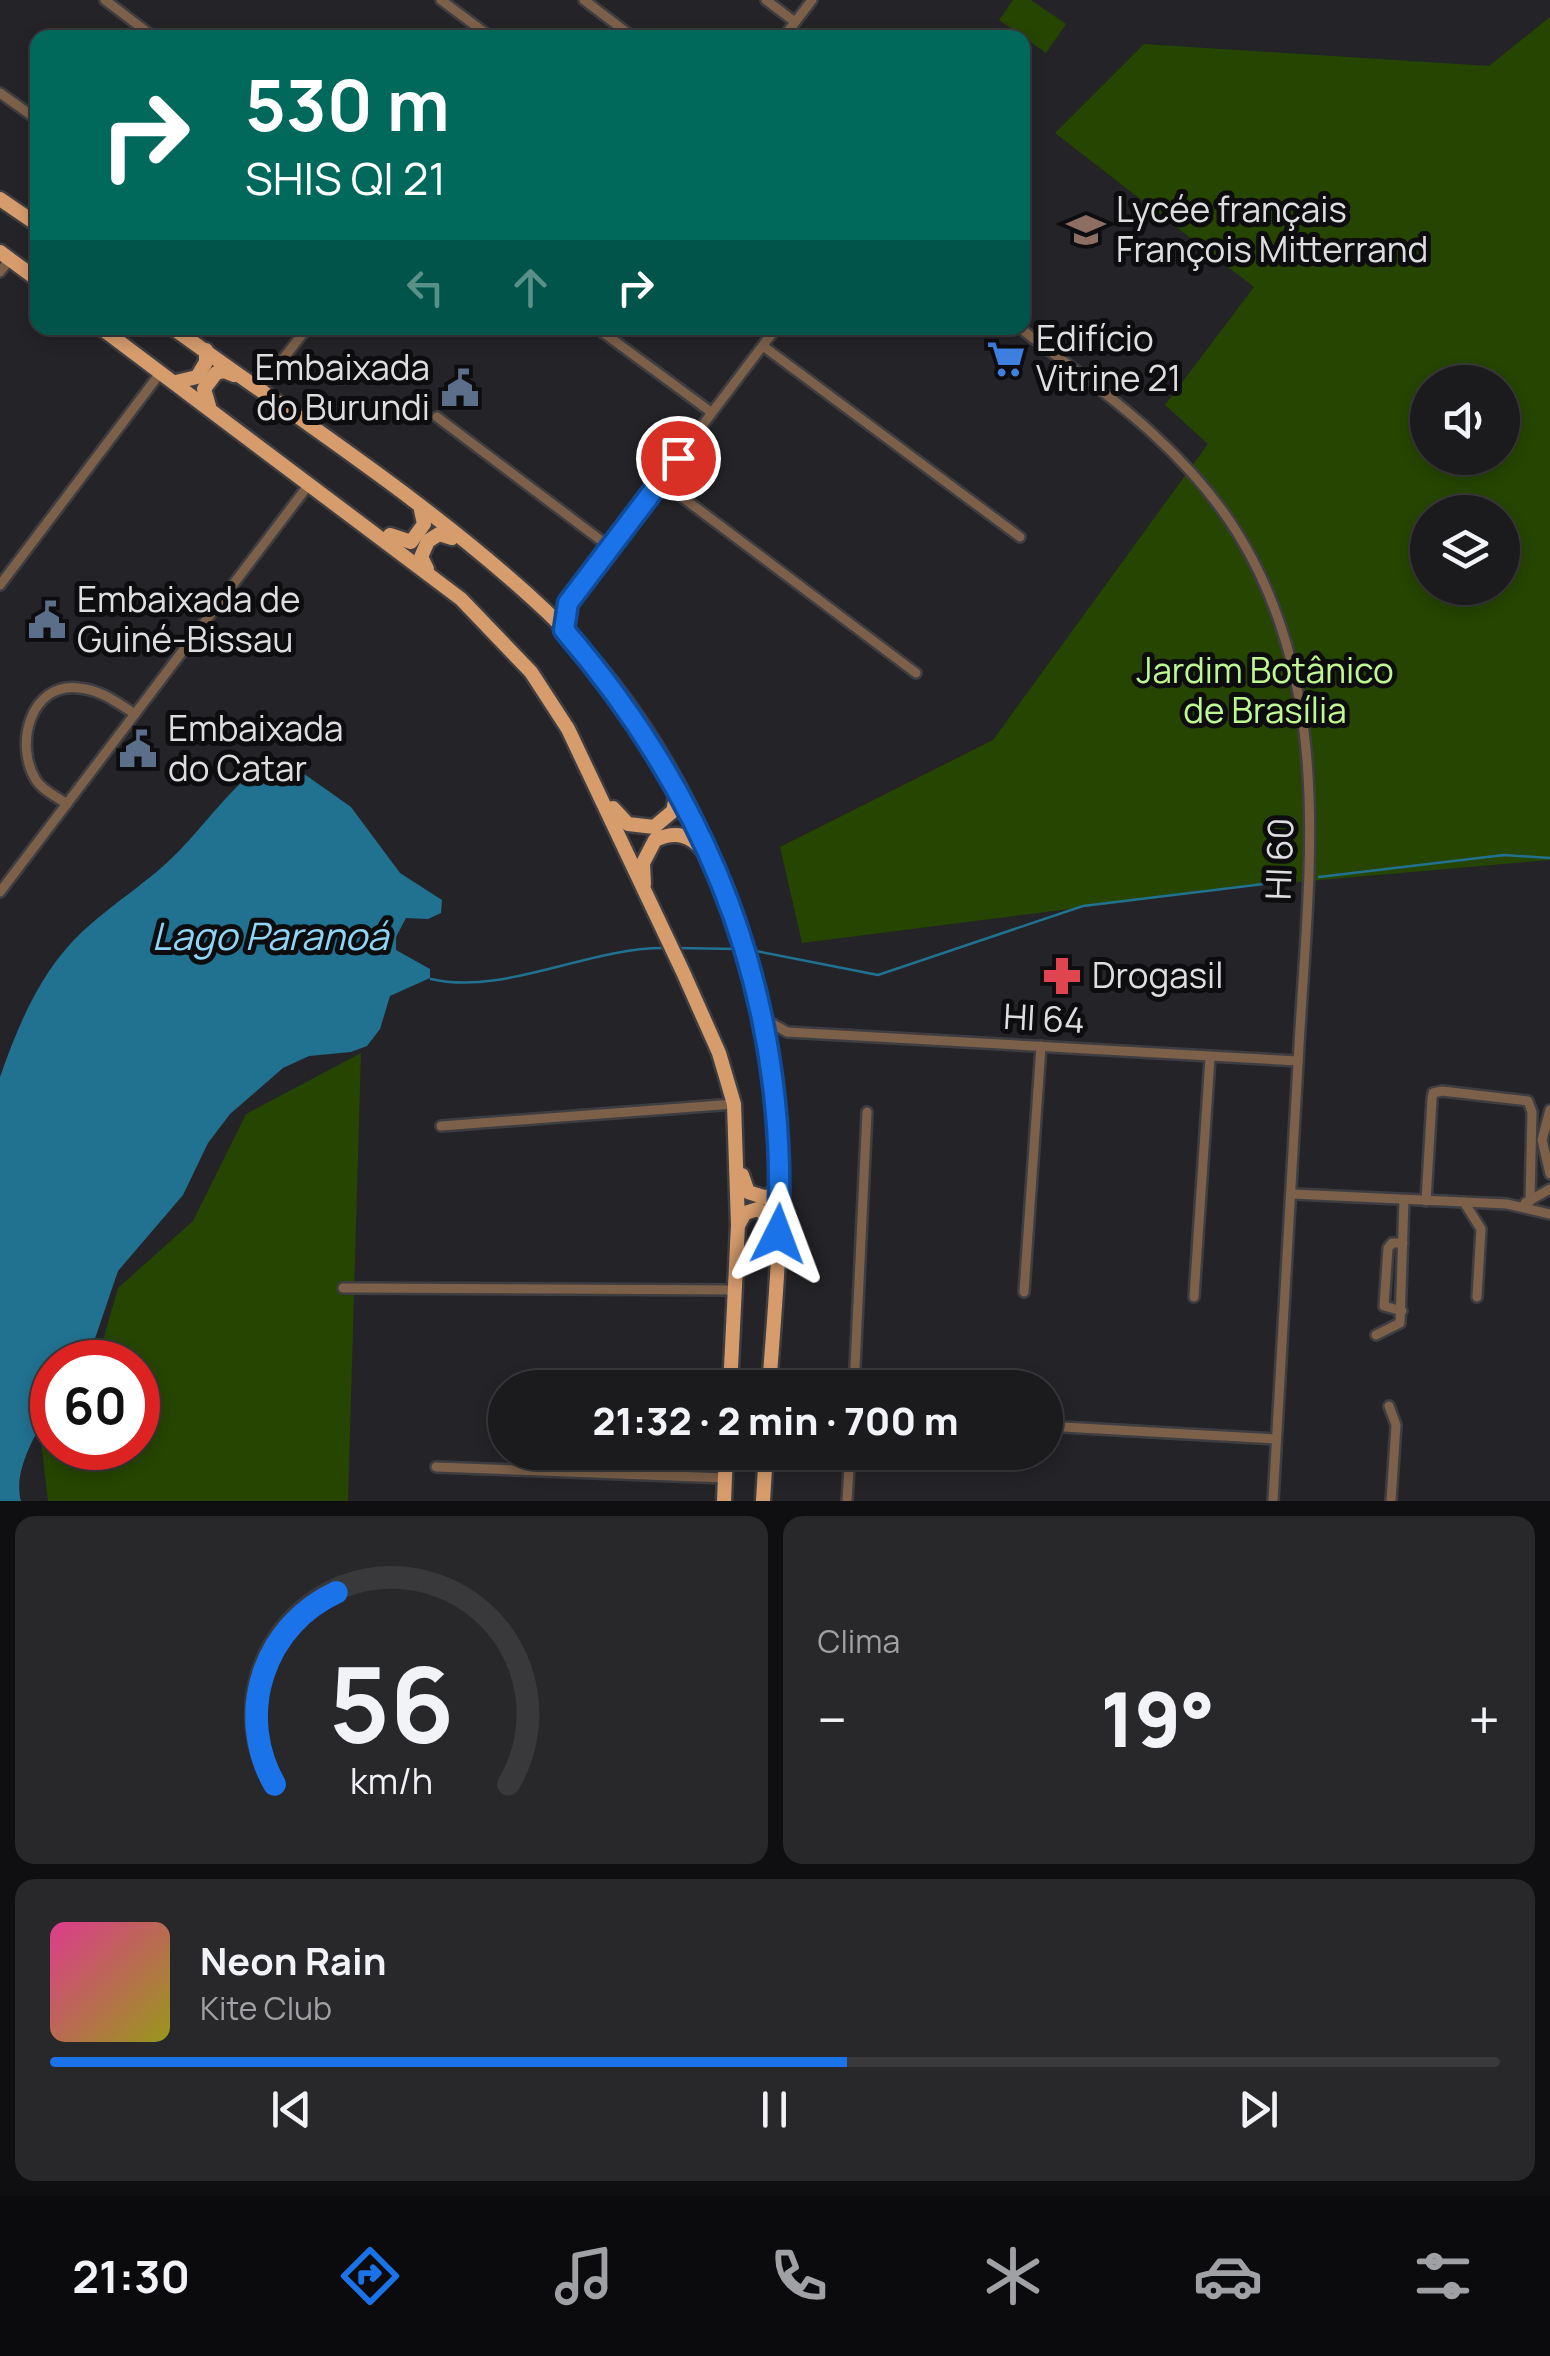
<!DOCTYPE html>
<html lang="pt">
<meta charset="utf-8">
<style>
:root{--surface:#1b1a1d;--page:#28272a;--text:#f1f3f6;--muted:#a0a1a4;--line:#39383b;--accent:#1a73e8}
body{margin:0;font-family:Manrope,sans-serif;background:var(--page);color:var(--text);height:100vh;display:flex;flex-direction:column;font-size:38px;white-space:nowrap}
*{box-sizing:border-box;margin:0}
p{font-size:32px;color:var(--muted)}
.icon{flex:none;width:55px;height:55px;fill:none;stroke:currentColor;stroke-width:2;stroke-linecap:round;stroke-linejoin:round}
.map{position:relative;height:1501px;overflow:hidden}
.drawer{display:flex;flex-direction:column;gap:15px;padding:15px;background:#0f0e10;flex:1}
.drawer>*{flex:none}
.guide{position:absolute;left:30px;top:30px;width:1000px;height:305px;border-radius:20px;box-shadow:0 5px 15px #0003,0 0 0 2px var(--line);background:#00695c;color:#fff;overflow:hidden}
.fabs{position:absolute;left:1410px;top:365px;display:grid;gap:20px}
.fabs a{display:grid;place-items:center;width:110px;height:110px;border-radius:50%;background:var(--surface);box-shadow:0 5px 15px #0003,0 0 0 2px var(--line);font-size:50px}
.speed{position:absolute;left:30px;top:1340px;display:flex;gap:20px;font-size:50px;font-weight:700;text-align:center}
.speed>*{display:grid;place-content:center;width:130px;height:130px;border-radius:50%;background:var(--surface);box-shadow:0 5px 15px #0003,0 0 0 2px var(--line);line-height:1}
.speed .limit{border:15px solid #d22;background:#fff;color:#111}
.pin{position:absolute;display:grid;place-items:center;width:85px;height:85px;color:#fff;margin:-42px;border:5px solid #fff;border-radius:50%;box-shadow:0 2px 10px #0007}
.me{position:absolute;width:110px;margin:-55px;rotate:3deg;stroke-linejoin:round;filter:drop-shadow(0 0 8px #0008)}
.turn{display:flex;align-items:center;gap:35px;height:210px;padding:0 50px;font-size:45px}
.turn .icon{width:130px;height:130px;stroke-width:2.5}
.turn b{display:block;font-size:70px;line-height:85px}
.lanes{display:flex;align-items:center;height:95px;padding:0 50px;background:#0003;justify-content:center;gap:50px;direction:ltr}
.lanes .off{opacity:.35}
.big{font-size:75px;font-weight:800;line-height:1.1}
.drawer .tile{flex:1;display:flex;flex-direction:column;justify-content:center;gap:15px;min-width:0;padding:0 35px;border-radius:20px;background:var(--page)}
.drawer .dial{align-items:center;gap:0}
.dial svg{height:260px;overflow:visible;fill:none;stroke:var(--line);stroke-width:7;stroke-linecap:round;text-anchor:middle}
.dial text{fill:var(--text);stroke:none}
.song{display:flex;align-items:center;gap:30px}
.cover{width:120px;height:120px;border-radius:15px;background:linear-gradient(135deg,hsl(330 70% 55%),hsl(60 70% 35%))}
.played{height:10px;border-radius:5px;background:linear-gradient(90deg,var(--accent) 55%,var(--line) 55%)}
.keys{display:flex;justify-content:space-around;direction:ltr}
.heat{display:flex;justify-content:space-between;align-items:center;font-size:55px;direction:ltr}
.drawer .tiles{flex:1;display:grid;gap:15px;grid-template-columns:1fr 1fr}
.tile:last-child{grid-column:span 2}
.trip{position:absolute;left:488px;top:1370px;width:575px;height:100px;border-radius:50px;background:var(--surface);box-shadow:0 5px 15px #0003,0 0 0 2px var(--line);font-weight:800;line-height:100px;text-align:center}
.tab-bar{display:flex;height:160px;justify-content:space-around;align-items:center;background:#0b0a0c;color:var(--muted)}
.tab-bar .icon{width:70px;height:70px}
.tab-bar .on{color:var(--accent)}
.tab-bar b{font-size:45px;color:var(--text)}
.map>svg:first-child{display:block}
.green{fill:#264501;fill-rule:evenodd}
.water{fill:#217190}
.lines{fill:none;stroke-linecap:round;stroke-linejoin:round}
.stream{stroke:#217190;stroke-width:2.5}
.street-casing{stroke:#3e3d41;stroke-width:14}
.primary-casing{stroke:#3e3d41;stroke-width:19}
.street{stroke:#7c6049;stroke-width:9}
.primary{stroke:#d69c6c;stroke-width:14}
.route-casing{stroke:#114b97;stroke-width:25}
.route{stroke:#1a73e8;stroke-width:18}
.labels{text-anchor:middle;stroke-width:10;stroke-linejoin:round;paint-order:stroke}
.poi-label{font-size:35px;fill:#dedde0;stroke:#0d0c0e;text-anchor:start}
.park-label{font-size:35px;fill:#bff792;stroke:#0d0c0e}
.street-label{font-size:35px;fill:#dedde0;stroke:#0d0c0e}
.water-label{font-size:38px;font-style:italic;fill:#8ed5f6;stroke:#0d0c0e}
</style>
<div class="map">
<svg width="1550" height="1501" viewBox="0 0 1550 1501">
<rect width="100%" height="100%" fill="#242327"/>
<!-- green -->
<g class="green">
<path d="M1013,0H1031L1066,24L1046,53L999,20Z"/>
<path d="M1550,17V860L1242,887L802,943L780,847L993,740L1208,444L1165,405L1254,287L1055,133L1144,44L1489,66ZM1428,382H1502V458H1428ZM1428,512H1502V588H1428Z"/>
<path d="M361,1053L348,1501H48L41,1441L52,1424V1448H138V1362H91L101,1347L118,1288L193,1221L246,1114Z"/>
</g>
<!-- water -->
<path class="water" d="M270,759H283L351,807L400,873L442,900L441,913L428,919L406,918L396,937V950L430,969V978L390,996L380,1029L367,1046L351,1052L309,1056L283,1068L230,1114L208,1143L183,1195L118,1271L87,1362H52C52,1374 56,1392 51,1403C39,1432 12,1468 21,1501H0V1077C19,1023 41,970 83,931C113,903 150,881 178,852C209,820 233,784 270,759Z"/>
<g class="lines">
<!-- stream -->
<g class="stream">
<path d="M1319,877L1504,855L1550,858"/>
<path d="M676,948L738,949"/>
<path d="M751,950L878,975L1083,906L1289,881"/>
<path d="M431,979C502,996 587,948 663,948"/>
</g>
<!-- street casing -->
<g class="street-casing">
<g id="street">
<path d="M105,0L155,38"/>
<path d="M441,0L492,38"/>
<path d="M584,0L634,38"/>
<path d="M766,0L795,22"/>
<path d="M783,38L812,0"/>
<path d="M0,93L38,120"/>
<path d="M0,272L10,259"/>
<path d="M597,328L711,412"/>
<path d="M1020,328C1099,389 1184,446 1238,534C1338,696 1307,883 1298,1064C1291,1210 1280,1355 1273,1501"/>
<path d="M763,346L1020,537"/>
<path d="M259,390L307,328"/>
<path d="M437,417L611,548"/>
<path d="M662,482L916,673"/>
<path d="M0,585L161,372"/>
<path d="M564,630L568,603L776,328"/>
<path d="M67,804C57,797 42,790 36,780C14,745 30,682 79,688C101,690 116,702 135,714"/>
<path d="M0,892L310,483"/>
<path d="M764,1019L787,1032L1298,1061"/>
<path d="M1550,1110L1542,1140L1550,1174"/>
<path d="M441,1126L734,1104"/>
<path d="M1293,1194L1507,1204L1550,1214"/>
<path d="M1426,1201L1432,1099L1433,1093L1442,1091L1528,1101L1532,1112L1530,1201"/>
<path d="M1464,1202L1481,1229L1477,1297"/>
<path d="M1525,1203L1550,1189"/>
<path d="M343,1288L735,1290"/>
<path d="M1024,1292L1041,1046"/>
<path d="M1194,1297L1210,1058"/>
<path d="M1402,1311L1384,1306L1388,1248L1392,1243H1403"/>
<path d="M1376,1335L1400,1323L1404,1200"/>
<path d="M854,1388L867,1112"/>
<path d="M1389,1406L1396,1425L1391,1501"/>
<path d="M1045,1426L1276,1439"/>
<path d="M436,1467L725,1478"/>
<path d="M847,1501L850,1452"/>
</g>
</g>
<!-- primary casing -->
<g class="primary-casing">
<g id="primary">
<path d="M0,199L38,225"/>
<path d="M0,252L38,280"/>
<path d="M101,328L461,599L531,672L568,729L683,972L719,1053L734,1104L738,1225L730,1388"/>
<path d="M173,328C298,419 433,505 546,611C685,742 765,943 778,1131C784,1216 775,1303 769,1388"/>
<path d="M176,382L197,377L206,362V350"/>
<path d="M209,406L204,389L216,373L224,371L234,375"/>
<path d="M390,535L411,542L424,524L421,510"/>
<path d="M427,569L421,557L428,541L439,534L452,538"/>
<path d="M613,808L628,824L654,827L673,811L678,788"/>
<path d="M644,884L643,863L655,840C675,831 691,834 704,852"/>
<path d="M742,1175L748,1192L767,1198L780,1187"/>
<path d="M739,1224L745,1213L758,1209L771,1219L777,1233"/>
<path d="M724,1501L726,1452"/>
<path d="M763,1501L766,1452"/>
</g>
</g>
<!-- street -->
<use href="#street" class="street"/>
<!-- primary -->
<use href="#primary" class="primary"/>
</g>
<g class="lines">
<!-- route casing -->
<g class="route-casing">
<path id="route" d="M678,458L568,603L564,630C713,803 790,1004 778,1234"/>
</g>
<!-- route -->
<use href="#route" class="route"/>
</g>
<!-- icons -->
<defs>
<g id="school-bare" transform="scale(3)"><path d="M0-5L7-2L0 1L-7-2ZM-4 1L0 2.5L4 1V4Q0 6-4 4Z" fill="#8d6e63" stroke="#0d0c0e" stroke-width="2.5" paint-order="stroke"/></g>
<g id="supermarket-bare" transform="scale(3)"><path d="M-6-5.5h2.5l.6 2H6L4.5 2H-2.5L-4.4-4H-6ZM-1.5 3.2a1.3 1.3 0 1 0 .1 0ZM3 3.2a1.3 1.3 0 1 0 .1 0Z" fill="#3f7fe0" stroke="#0d0c0e" stroke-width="2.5" paint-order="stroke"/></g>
<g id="civic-bare" transform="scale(3)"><path d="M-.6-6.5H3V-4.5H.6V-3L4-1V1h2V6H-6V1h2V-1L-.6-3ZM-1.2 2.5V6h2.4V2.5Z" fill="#5c6f8a" stroke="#0d0c0e" stroke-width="2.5" paint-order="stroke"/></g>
<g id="pharmacy-bare" transform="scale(3)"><path d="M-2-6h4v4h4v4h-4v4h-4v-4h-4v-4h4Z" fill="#e0444e" stroke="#0d0c0e" stroke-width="2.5" paint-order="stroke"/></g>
</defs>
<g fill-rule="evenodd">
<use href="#school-bare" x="1086" y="230"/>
<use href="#supermarket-bare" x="1006" y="359"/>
<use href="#civic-bare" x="460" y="388"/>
<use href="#civic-bare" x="47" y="620"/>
<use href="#civic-bare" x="138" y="749"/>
<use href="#pharmacy-bare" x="1062" y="976"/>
</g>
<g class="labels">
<!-- poi labels -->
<g class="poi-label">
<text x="1116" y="222">Lycée français<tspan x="1116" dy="40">François Mitterrand</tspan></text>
<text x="1036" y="351">Edifício<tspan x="1036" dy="40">Vitrine 21</tspan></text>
<text x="430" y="380" text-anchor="end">Embaixada<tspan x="430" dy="40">do Burundi</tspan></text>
<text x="77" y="612">Embaixada de<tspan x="77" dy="40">Guiné-Bissau</tspan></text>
<text x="168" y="741">Embaixada<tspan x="168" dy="40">do Catar</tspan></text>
<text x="1092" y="988">Drogasil</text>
</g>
<!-- park labels -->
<g class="park-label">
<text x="1265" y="683">Jardim Botânico<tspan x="1265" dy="40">de Brasília</tspan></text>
</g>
<!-- street labels -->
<g class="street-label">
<text transform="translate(1280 859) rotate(-88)" y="12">HI 60</text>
<text transform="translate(1044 1019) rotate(3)" y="12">HI 64</text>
</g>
<!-- water labels -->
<g class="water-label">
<text x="270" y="950">Lago Paranoá</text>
</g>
</g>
</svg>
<div class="fabs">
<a><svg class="icon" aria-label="sound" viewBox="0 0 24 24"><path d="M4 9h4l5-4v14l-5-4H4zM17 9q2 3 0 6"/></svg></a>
<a><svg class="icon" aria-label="layers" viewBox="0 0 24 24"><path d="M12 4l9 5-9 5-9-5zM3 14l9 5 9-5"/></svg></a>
</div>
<div class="speed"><div class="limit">60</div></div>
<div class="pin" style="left:678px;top:458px;background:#d93025"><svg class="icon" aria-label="arrive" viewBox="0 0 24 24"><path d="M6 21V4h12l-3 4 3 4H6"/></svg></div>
<svg class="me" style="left:778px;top:1234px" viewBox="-20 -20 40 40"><path d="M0-17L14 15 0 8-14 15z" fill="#1a73e8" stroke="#fff" stroke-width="4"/></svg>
<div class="trip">21:32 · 2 min · 700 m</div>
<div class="guide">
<div class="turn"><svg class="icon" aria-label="right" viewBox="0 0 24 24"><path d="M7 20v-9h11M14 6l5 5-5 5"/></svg><div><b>530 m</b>SHIS QI 21</div></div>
<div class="lanes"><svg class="icon off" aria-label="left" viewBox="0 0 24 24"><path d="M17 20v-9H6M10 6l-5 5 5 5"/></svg><svg class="icon off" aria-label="ahead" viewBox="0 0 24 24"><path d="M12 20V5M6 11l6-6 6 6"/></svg><svg class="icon" aria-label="right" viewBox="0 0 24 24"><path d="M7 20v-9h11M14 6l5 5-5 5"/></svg></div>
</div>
</div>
<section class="drawer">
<div class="tiles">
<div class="tile dial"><svg viewBox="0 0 100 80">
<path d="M14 69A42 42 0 1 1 86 69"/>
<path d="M14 69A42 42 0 0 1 33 10" stroke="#1a73e8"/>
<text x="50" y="56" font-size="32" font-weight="700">56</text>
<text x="50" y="72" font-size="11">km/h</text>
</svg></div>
<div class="tile"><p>Clima</p>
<div class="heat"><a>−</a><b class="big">19°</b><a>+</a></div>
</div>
<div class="tile">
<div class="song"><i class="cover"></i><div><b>Neon Rain</b><p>Kite Club</p></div></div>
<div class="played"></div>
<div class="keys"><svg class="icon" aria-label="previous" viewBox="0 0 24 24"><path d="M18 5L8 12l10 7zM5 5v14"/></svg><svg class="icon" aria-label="pause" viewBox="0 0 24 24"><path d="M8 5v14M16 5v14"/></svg><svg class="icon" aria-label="next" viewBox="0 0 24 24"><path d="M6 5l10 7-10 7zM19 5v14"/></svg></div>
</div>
</div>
</section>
<nav class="tab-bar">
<b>21:30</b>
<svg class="icon on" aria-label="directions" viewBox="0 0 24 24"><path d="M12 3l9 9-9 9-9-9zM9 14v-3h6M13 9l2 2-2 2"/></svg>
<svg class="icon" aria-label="music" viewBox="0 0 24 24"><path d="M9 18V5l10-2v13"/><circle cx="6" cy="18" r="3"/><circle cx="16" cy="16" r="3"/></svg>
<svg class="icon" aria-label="phone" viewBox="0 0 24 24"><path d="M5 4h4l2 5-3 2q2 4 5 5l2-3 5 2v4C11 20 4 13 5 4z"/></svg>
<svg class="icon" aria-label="climate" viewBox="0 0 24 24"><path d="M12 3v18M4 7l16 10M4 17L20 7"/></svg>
<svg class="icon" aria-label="car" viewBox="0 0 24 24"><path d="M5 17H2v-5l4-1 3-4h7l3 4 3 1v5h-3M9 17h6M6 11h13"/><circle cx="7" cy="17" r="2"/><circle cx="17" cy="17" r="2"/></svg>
<svg class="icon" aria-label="filters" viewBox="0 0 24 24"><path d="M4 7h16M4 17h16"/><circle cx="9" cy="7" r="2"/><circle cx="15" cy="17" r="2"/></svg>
</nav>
